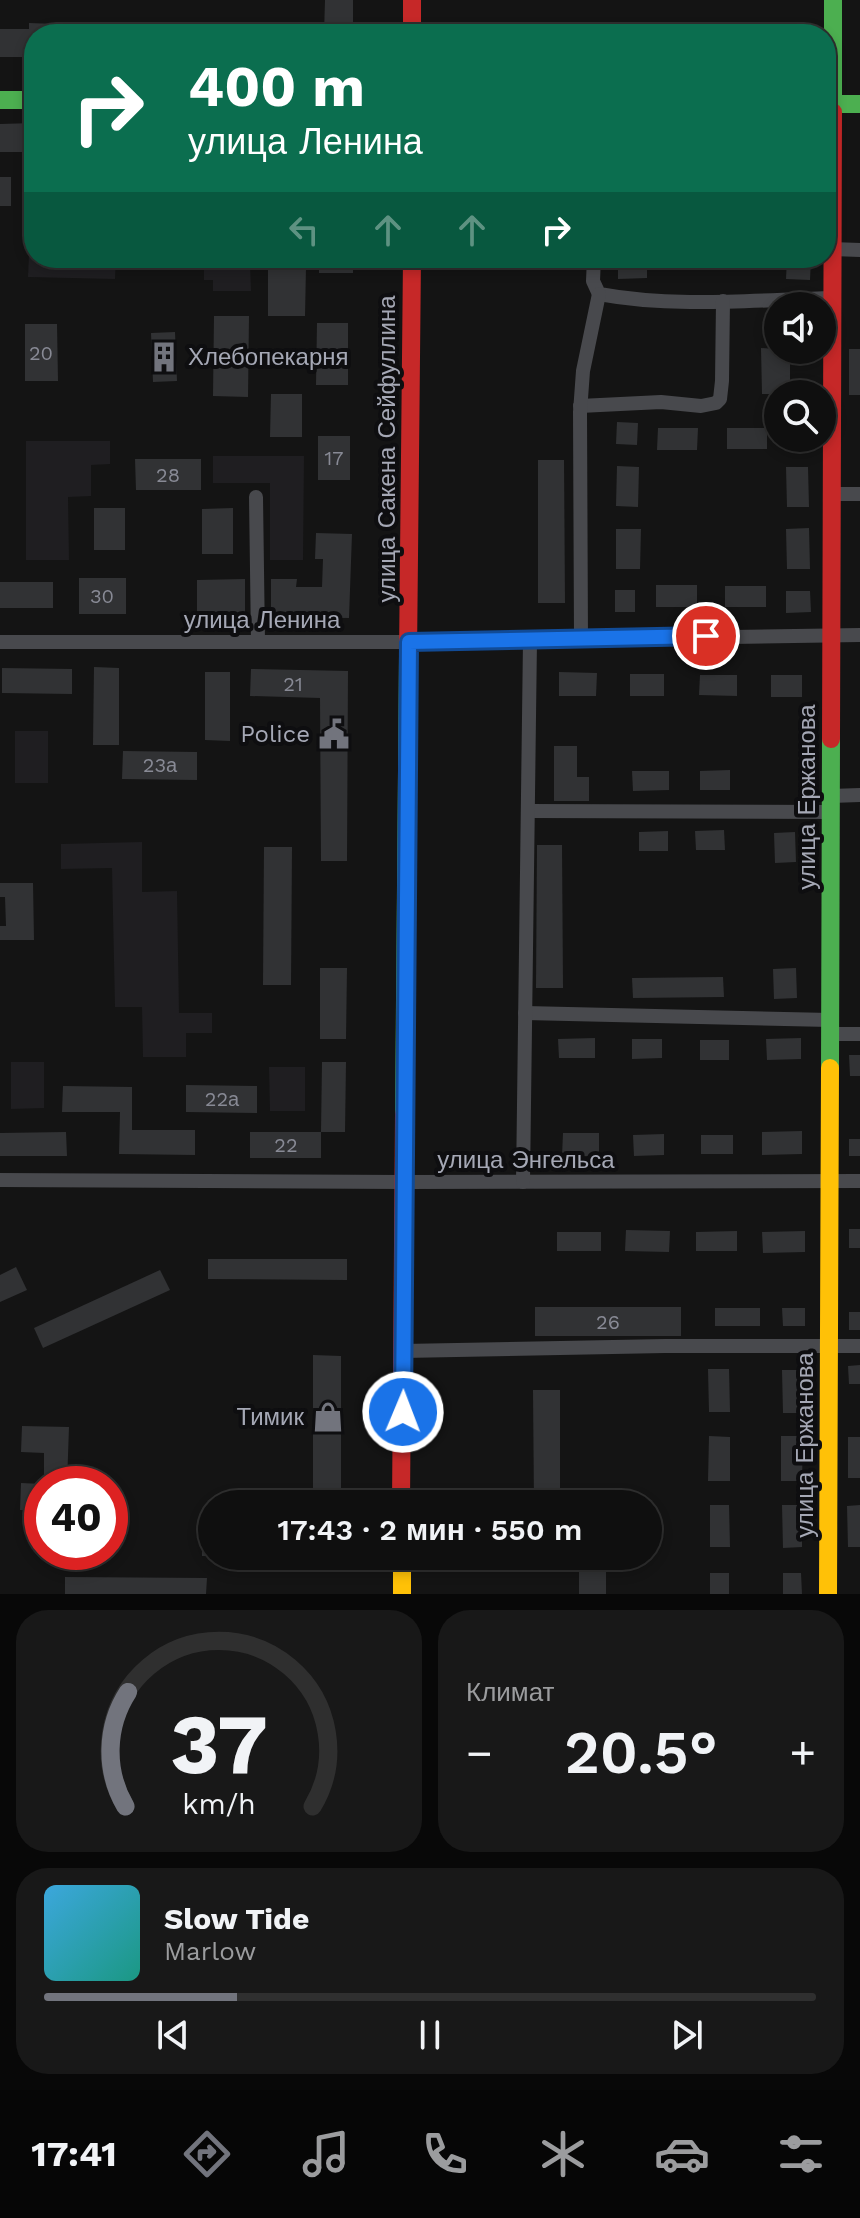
<!DOCTYPE html>
<html lang="ru">
<meta charset="utf-8">
<style>
:root{--surface:#0f0f0f;--page:#181818;--text:#f1f3f6;--muted:#9b9c9e;--line:#2f2f2f;--accent:#72747d}
body{margin:0;font-family:"Work Sans",sans-serif;background:var(--page);color:var(--text);height:100vh;display:flex;flex-direction:column;font-size:30px;white-space:nowrap}
*{box-sizing:border-box;margin:0}
p{font-size:26px;color:var(--muted)}
.icon{flex:none;width:44px;height:44px;fill:none;stroke:currentColor;stroke-width:2;stroke-linecap:round;stroke-linejoin:round}
.map{position:relative;height:1594px;overflow:hidden}
.details{display:flex;flex-direction:column;gap:16px;padding:16px;background:#080808;flex:1}
.details>*{flex:none}
.hud{position:absolute;left:24px;top:24px;width:812px;height:244px;border-radius:32px;box-shadow:0 4px 12px #0003,0 0 0 2px var(--line);background:#0b6e4f;color:#fff;overflow:hidden}
.buttons{position:absolute;left:764px;top:292px;display:grid;gap:16px}
.buttons a{display:grid;place-items:center;width:72px;height:72px;border-radius:50%;background:var(--surface);box-shadow:0 4px 12px #0003,0 0 0 2px var(--line);font-size:40px}
.speed{position:absolute;left:24px;top:1466px;display:flex;gap:16px;font-size:40px;font-weight:700;text-align:center}
.speed>*{display:grid;place-content:center;width:104px;height:104px;border-radius:50%;background:var(--surface);box-shadow:0 4px 12px #0003,0 0 0 2px var(--line);line-height:1}
.speed .limit{border:12px solid #d22;background:#fff;color:#111}
.pin{position:absolute;display:grid;place-items:center;width:68px;height:68px;color:#fff;margin:-34px;border:4px solid #fff;border-radius:50%;box-shadow:0 2px 8px #0007}
.me{position:absolute;width:88px;margin:-44px;rotate:1deg;stroke-linejoin:round;filter:drop-shadow(0 0 6px #0008)}
.turn{display:flex;align-items:center;gap:28px;height:168px;padding:0 32px;font-size:36px}
.turn .icon{width:104px;height:104px;stroke-width:2.5}
.turn b{display:block;font-size:56px;line-height:68px}
.lanes{display:flex;align-items:center;height:76px;padding:0 32px;background:#0003;justify-content:center;gap:40px;direction:ltr}
.lanes .off{opacity:.35}
.big{font-size:60px;font-weight:600;line-height:1.1}
.details .tile{flex:1;display:flex;flex-direction:column;justify-content:center;gap:12px;min-width:0;padding:0 28px;border-radius:32px;background:var(--page)}
.details .dial{align-items:center;gap:0}
.dial svg{height:208px;overflow:visible;fill:none;stroke:var(--line);stroke-width:7;stroke-linecap:round;text-anchor:middle}
.dial text{fill:var(--text);stroke:none}
.song{display:flex;align-items:center;gap:24px}
.cover{width:96px;height:96px;border-radius:12px;background:linear-gradient(135deg,hsl(200 70% 55%),hsl(170 70% 35%))}
.played{height:8px;border-radius:4px;background:linear-gradient(90deg,var(--accent) 25%,var(--line) 25%)}
.keys{display:flex;justify-content:space-around;direction:ltr}
.heat{display:flex;justify-content:space-between;align-items:center;font-size:44px;direction:ltr}
.details .tiles{flex:1;display:grid;gap:16px;grid-template-columns:1fr 1fr}
.tile:last-child{grid-column:span 2}
.trip{position:absolute;left:198px;top:1490px;width:464px;height:80px;border-radius:40px;background:var(--surface);box-shadow:0 4px 12px #0003,0 0 0 2px var(--line);font-weight:600;line-height:80px;text-align:center}
.tabs{display:flex;height:128px;justify-content:space-around;align-items:center;background:#060606;color:var(--muted)}
.tabs .icon{width:56px;height:56px}
.tabs .current{color:var(--accent)}
.tabs b{font-size:36px;color:var(--text)}
.map>svg:first-child{display:block}
.built{fill:#1f1e21}
.building{fill:#313234}
.lines{fill:none;stroke-linecap:round;stroke-linejoin:round}
.street{stroke:#48494d;stroke-width:14}
.fast{stroke:#4caf50;stroke-width:18}
.slow{stroke:#ffc107;stroke-width:18}
.jam{stroke:#c62828;stroke-width:18}
.route-casing{stroke:#114b97;stroke-width:20}
.route{stroke:#1a73e8;stroke-width:14}
.labels{text-anchor:middle;stroke-width:8;stroke-linejoin:round;paint-order:stroke}
.number-label{font-size:20px;fill:#888a95}
.poi-label{font-size:24px;fill:#a5a8b5;stroke:#0e0e10;text-anchor:end}
.street-label{font-size:24px;fill:#a5a8b5;stroke:#0e0e10}
</style>
<div class="map">
<svg width="860" height="1594" viewBox="0 0 860 1594">
<rect width="100%" height="100%" fill="#141414"/>
<!-- built -->
<g class="built">
<path d="M29,254H34V258H116L115,279L28,277Z"/>
<path d="M204,258H265L266,262L250,263L251,291H213V280H204Z"/>
<path d="M26,441H110V464L91,465V496L68,497L69,560H26Z"/>
<path d="M213,456H304L303,560H270V483H213Z"/>
<rect x="15" y="731" width="33" height="52"/>
<path d="M142,842V892L177,891L179,1013H212V1033H186V1057H143L142,1007H115L112,868L61,869V844Z"/>
<path d="M11,1062H44V1108L11,1109Z"/>
<path d="M269,1067H305V1111H270Z"/>
</g>
<!-- building -->
<g class="building">
<path d="M325,0H353V34H324Z"/>
<path d="M29,23L56,24V34H34V57H0V29H29Z"/>
<path d="M86,24L117,25V34H86Z"/>
<path d="M34,123V152H0V124Z"/>
<rect x="0" y="177" width="11" height="29"/>
<rect x="319" y="258" width="34" height="15"/>
<path d="M618,258H638V264H647V278L618,279Z"/>
<path d="M787,258H811L810,280L786,279Z"/>
<path d="M268,267H306L305,316H268Z"/>
<path d="M214,316H249L248,397L213,396Z"/>
<path d="M317,323H348V385H316Z"/>
<path d="M25,324H57L58,381H25Z"/>
<path d="M175,332L177,381L153,382L151,333Z"/>
<path d="M761,348L790,350V394H762Z"/>
<rect x="849" y="349" width="11" height="46"/>
<path d="M271,394H302V437H270Z"/>
<path d="M617,422L638,423L637,445L616,444Z"/>
<path d="M658,428H698L697,450H657Z"/>
<rect x="727" y="428" width="40" height="21"/>
<rect x="318" y="436" width="32" height="44"/>
<path d="M135,459H201V490H136Z"/>
<path d="M538,460H564L565,603H538Z"/>
<path d="M617,466L639,467L638,507L616,506Z"/>
<path d="M786,467H808L809,507H787Z"/>
<rect x="94" y="508" width="31" height="42"/>
<path d="M233,508V554H202V509Z"/>
<path d="M809,528L810,569H787L786,529Z"/>
<path d="M616,529H641L640,569H616Z"/>
<path d="M316,533L352,534L349,618L271,617V579H297L296,587H322L323,559H315Z"/>
<rect x="79" y="578" width="47" height="36"/>
<path d="M245,579V615H197V580Z"/>
<rect x="0" y="582" width="53" height="26"/>
<rect x="656" y="585" width="41" height="22"/>
<rect x="725" y="586" width="41" height="21"/>
<rect x="615" y="590" width="20" height="22"/>
<path d="M786,591H810L811,612L786,613Z"/>
<path d="M94,667L119,668V745H93Z"/>
<path d="M2,668L72,669V694L2,693Z"/>
<path d="M251,669L348,671L347,861H321L320,698L250,696Z"/>
<path d="M205,672H230V741L205,740Z"/>
<path d="M559,672L597,673L596,696H559Z"/>
<rect x="630" y="674" width="34" height="22"/>
<path d="M700,675H737V696L699,695Z"/>
<rect x="771" y="675" width="31" height="22"/>
<path d="M554,746H577V777H589V801H554Z"/>
<path d="M123,751L197,752V780L122,779Z"/>
<path d="M730,770V790H700V771Z"/>
<path d="M632,771H669V790L633,791Z"/>
<path d="M724,830L725,850H696L695,831Z"/>
<path d="M668,831V851H639V832Z"/>
<path d="M795,832L796,862L775,863L774,833Z"/>
<path d="M537,845H562L563,988H536Z"/>
<path d="M264,847H292L291,985H263Z"/>
<path d="M0,883H33L34,940H0V926H6L5,897H0Z"/>
<path d="M320,968H347L346,1039H320Z"/>
<path d="M796,968L797,998L774,999L773,969Z"/>
<path d="M723,977L724,997L633,998L632,978Z"/>
<path d="M595,1038V1058H559L558,1039Z"/>
<path d="M801,1038V1059L767,1060L766,1039Z"/>
<path d="M632,1039H662V1058L632,1059Z"/>
<rect x="700" y="1040" width="29" height="20"/>
<path d="M849,1055H860V1076H850Z"/>
<path d="M322,1062H346L345,1132H321Z"/>
<path d="M186,1085L257,1086V1113L186,1112Z"/>
<path d="M63,1086L132,1087V1130H195V1155L119,1154L120,1112H62Z"/>
<path d="M802,1131V1154L762,1155V1132Z"/>
<path d="M66,1132L67,1156H0V1133Z"/>
<rect x="250" y="1132" width="71" height="26"/>
<path d="M563,1133H599V1156H562Z"/>
<path d="M664,1134V1155L634,1156L633,1135Z"/>
<rect x="701" y="1135" width="32" height="19"/>
<rect x="849" y="1139" width="11" height="17"/>
<rect x="849" y="1229" width="11" height="19"/>
<path d="M626,1230L670,1231L669,1252L625,1251Z"/>
<path d="M737,1231V1251H696V1232Z"/>
<path d="M805,1231V1252L763,1253L762,1232Z"/>
<rect x="557" y="1232" width="44" height="19"/>
<path d="M208,1259H347V1280L208,1279Z"/>
<path d="M16,1267L27,1290L0,1302V1275Z"/>
<path d="M160,1270L170,1290L43,1348L34,1328Z"/>
<rect x="535" y="1307" width="146" height="29"/>
<rect x="715" y="1308" width="45" height="18"/>
<path d="M782,1308H805V1326H783Z"/>
<rect x="849" y="1312" width="11" height="18"/>
<path d="M313,1355L341,1356V1490L313,1489Z"/>
<path d="M860,1365V1384H849L848,1366Z"/>
<path d="M708,1369H729L730,1412H709Z"/>
<path d="M782,1370H803L804,1413H783Z"/>
<path d="M533,1390H560V1504H534Z"/>
<path d="M22,1426L69,1427L67,1484H44V1453L21,1452Z"/>
<path d="M709,1436L730,1437V1481H708Z"/>
<path d="M781,1436H803L802,1481H781Z"/>
<rect x="848" y="1437" width="12" height="41"/>
<path d="M21,1483L42,1484V1511L20,1510Z"/>
<path d="M710,1505H729L730,1547H710Z"/>
<path d="M782,1505H802V1547L783,1548Z"/>
<path d="M860,1505V1547H848L847,1506Z"/>
<rect x="202" y="1532" width="10" height="24"/>
<rect x="579" y="1556" width="27" height="38"/>
<rect x="710" y="1573" width="19" height="21"/>
<path d="M783,1573H801L802,1594H783Z"/>
<path d="M65,1577L207,1578L206,1594H65Z"/>
</g>
<g class="lines">
<!-- street -->
<g class="street">
<path d="M832,249L860,250"/>
<path d="M594,258L593,281L599,294C674,308 755,300 832,298"/>
<path d="M580,406L661,402L701,406L716,403L720,399L722,381L723,301"/>
<path d="M831,494H860"/>
<path d="M256,497L258,642"/>
<path d="M581,639L580,412L583,371L599,294"/>
<path d="M0,642H409L860,635"/>
<path d="M831,796L860,795"/>
<path d="M528,811L831,812"/>
<path d="M525,1013L830,1020"/>
<path d="M831,1034H860"/>
<path d="M0,1180L404,1182L860,1181"/>
<path d="M523,1182L530,640"/>
<path d="M403,1351L665,1346H860"/>
</g>
<!-- fast -->
<g class="fast">
<path d="M0,100H34"/>
<path d="M826,104H860"/>
<path d="M833,112V0"/>
<path d="M830,1068L831,739"/>
<path d="M404,1114L408,656"/>
</g>
<!-- slow -->
<g class="slow">
<path d="M402,1556V1594"/>
<path d="M828,1594L830,1068"/>
</g>
<!-- jam -->
<g class="jam">
<path d="M412,0V34"/>
<path d="M408,656L412,258"/>
<path d="M831,739L833,112"/>
<path d="M401,1504L404,1114"/>
</g>
</g>
<g class="lines">
<!-- route casing -->
<g class="route-casing">
<path id="route" d="M403,1412L409,642L706,636"/>
</g>
<!-- route -->
<use href="#route" class="route"/>
</g>
<!-- icons -->
<defs>
<g id="building-bare" transform="scale(2.4)"><path d="M-4-6H4V6H1V3H-1V6H-4ZM-2.5-4.3h1.7v1.8h-1.7ZM.8-4.3h1.7v1.8H.8ZM-2.5-1h1.7V.8h-1.7ZM.8-1h1.7V.8H.8Z" fill="#72747d" stroke="#0e0e10" stroke-width="2.5" paint-order="stroke"/></g>
<g id="civic-bare" transform="scale(2.4)"><path d="M-.6-6.5H3V-4.5H.6V-3L4-1V1h2V6H-6V1h2V-1L-.6-3ZM-1.2 2.5V6h2.4V2.5Z" fill="#72747d" stroke="#0e0e10" stroke-width="2.5" paint-order="stroke"/></g>
<g id="shop-bare" transform="scale(2.4)"><path d="M-5-2.5h2.3a2.7 3.5 0 0 1 5.4 0H5L5.5 6h-11ZM-1.5-2.5h3a1.5 2.3 0 0 0-3 0Z" fill="#72747d" stroke="#0e0e10" stroke-width="2.5" paint-order="stroke"/></g>
</defs>
<g fill-rule="evenodd">
<use href="#building-bare" x="164" y="357"/>
<use href="#civic-bare" x="334" y="734"/>
<use href="#shop-bare" x="328" y="1417"/>
</g>
<g class="labels">
<!-- number labels -->
<g class="number-label">
<text x="41" y="360">20</text>
<text x="334" y="465">17</text>
<text x="168" y="482">28</text>
<text x="102" y="603">30</text>
<text x="293" y="691">21</text>
<text x="160" y="772">23а</text>
<text x="222" y="1106">22а</text>
<text x="286" y="1152">22</text>
<text x="608" y="1329">26</text>
</g>
<!-- poi labels -->
<g class="poi-label">
<text x="188" y="365" text-anchor="start">Хлебопекарня</text>
<text x="310" y="742">Police</text>
<text x="304" y="1425">Тимик</text>
</g>
<!-- street labels -->
<g class="street-label">
<text transform="translate(387 449) rotate(-90)" y="8">улица Сакена Сейфуллина</text>
<text x="262" y="628">улица Ленина</text>
<text transform="translate(807 797) rotate(-90)" y="8">улица Ержанова</text>
<text x="526" y="1168">улица Энгельса</text>
<text transform="translate(805 1445) rotate(-90)" y="8">улица Ержанова</text>
</g>
</g>
</svg>
<div class="buttons">
<a><svg class="icon" aria-label="sound" viewBox="0 0 24 24"><path d="M4 9h4l5-4v14l-5-4H4zM17 9q2 3 0 6"/></svg></a>
<a><svg class="icon" aria-label="search" viewBox="0 0 24 24"><circle cx="10" cy="10" r="6"/><path d="M15 15l6 6"/></svg></a>
</div>
<div class="speed"><div class="limit">40</div></div>
<div class="pin" style="left:706px;top:636px;background:#d93025"><svg class="icon" aria-label="arrive" viewBox="0 0 24 24"><path d="M6 21V4h12l-3 4 3 4H6"/></svg></div>
<svg class="me" style="left:403px;top:1412px" viewBox="-20 -20 40 40"><circle r="17" fill="#1a73e8" stroke="#fff" stroke-width="3"/><path d="M0-11L8 9 0 5-8 9z" fill="#fff"/></svg>
<div class="trip">17:43 · 2 мин · 550 m</div>
<div class="hud">
<div class="turn"><svg class="icon" aria-label="right" viewBox="0 0 24 24"><path d="M7 20v-9h11M14 6l5 5-5 5"/></svg><div><b>400 m</b>улица Ленина</div></div>
<div class="lanes"><svg class="icon off" aria-label="left" viewBox="0 0 24 24"><path d="M17 20v-9H6M10 6l-5 5 5 5"/></svg><svg class="icon off" aria-label="ahead" viewBox="0 0 24 24"><path d="M12 20V5M6 11l6-6 6 6"/></svg><svg class="icon off" aria-label="ahead" viewBox="0 0 24 24"><path d="M12 20V5M6 11l6-6 6 6"/></svg><svg class="icon" aria-label="right" viewBox="0 0 24 24"><path d="M7 20v-9h11M14 6l5 5-5 5"/></svg></div>
</div>
</div>
<section class="details">
<div class="tiles">
<div class="tile dial"><svg viewBox="0 0 100 80">
<path d="M14 69A42 42 0 1 1 86 69"/>
<path d="M14 69A42 42 0 0 1 15 25" stroke="#72747d"/>
<text x="50" y="56" font-size="32" font-weight="700">37</text>
<text x="50" y="72" font-size="11">km/h</text>
</svg></div>
<div class="tile"><p>Климат</p>
<div class="heat"><a>−</a><b class="big">20.5°</b><a>+</a></div>
</div>
<div class="tile">
<div class="song"><i class="cover"></i><div><b>Slow Tide</b><p>Marlow</p></div></div>
<div class="played"></div>
<div class="keys"><svg class="icon" aria-label="previous" viewBox="0 0 24 24"><path d="M18 5L8 12l10 7zM5 5v14"/></svg><svg class="icon" aria-label="pause" viewBox="0 0 24 24"><path d="M8 5v14M16 5v14"/></svg><svg class="icon" aria-label="next" viewBox="0 0 24 24"><path d="M6 5l10 7-10 7zM19 5v14"/></svg></div>
</div>
</div>
</section>
<nav class="tabs">
<b>17:41</b>
<svg class="icon current" aria-label="directions" viewBox="0 0 24 24"><path d="M12 3l9 9-9 9-9-9zM9 14v-3h6M13 9l2 2-2 2"/></svg>
<svg class="icon" aria-label="music" viewBox="0 0 24 24"><path d="M9 18V5l10-2v13"/><circle cx="6" cy="18" r="3"/><circle cx="16" cy="16" r="3"/></svg>
<svg class="icon" aria-label="phone" viewBox="0 0 24 24"><path d="M5 4h4l2 5-3 2q2 4 5 5l2-3 5 2v4C11 20 4 13 5 4z"/></svg>
<svg class="icon" aria-label="climate" viewBox="0 0 24 24"><path d="M12 3v18M4 7l16 10M4 17L20 7"/></svg>
<svg class="icon" aria-label="car" viewBox="0 0 24 24"><path d="M5 17H2v-5l4-1 3-4h7l3 4 3 1v5h-3M9 17h6M6 11h13"/><circle cx="7" cy="17" r="2"/><circle cx="17" cy="17" r="2"/></svg>
<svg class="icon" aria-label="filters" viewBox="0 0 24 24"><path d="M4 7h16M4 17h16"/><circle cx="9" cy="7" r="2"/><circle cx="15" cy="17" r="2"/></svg>
</nav>
